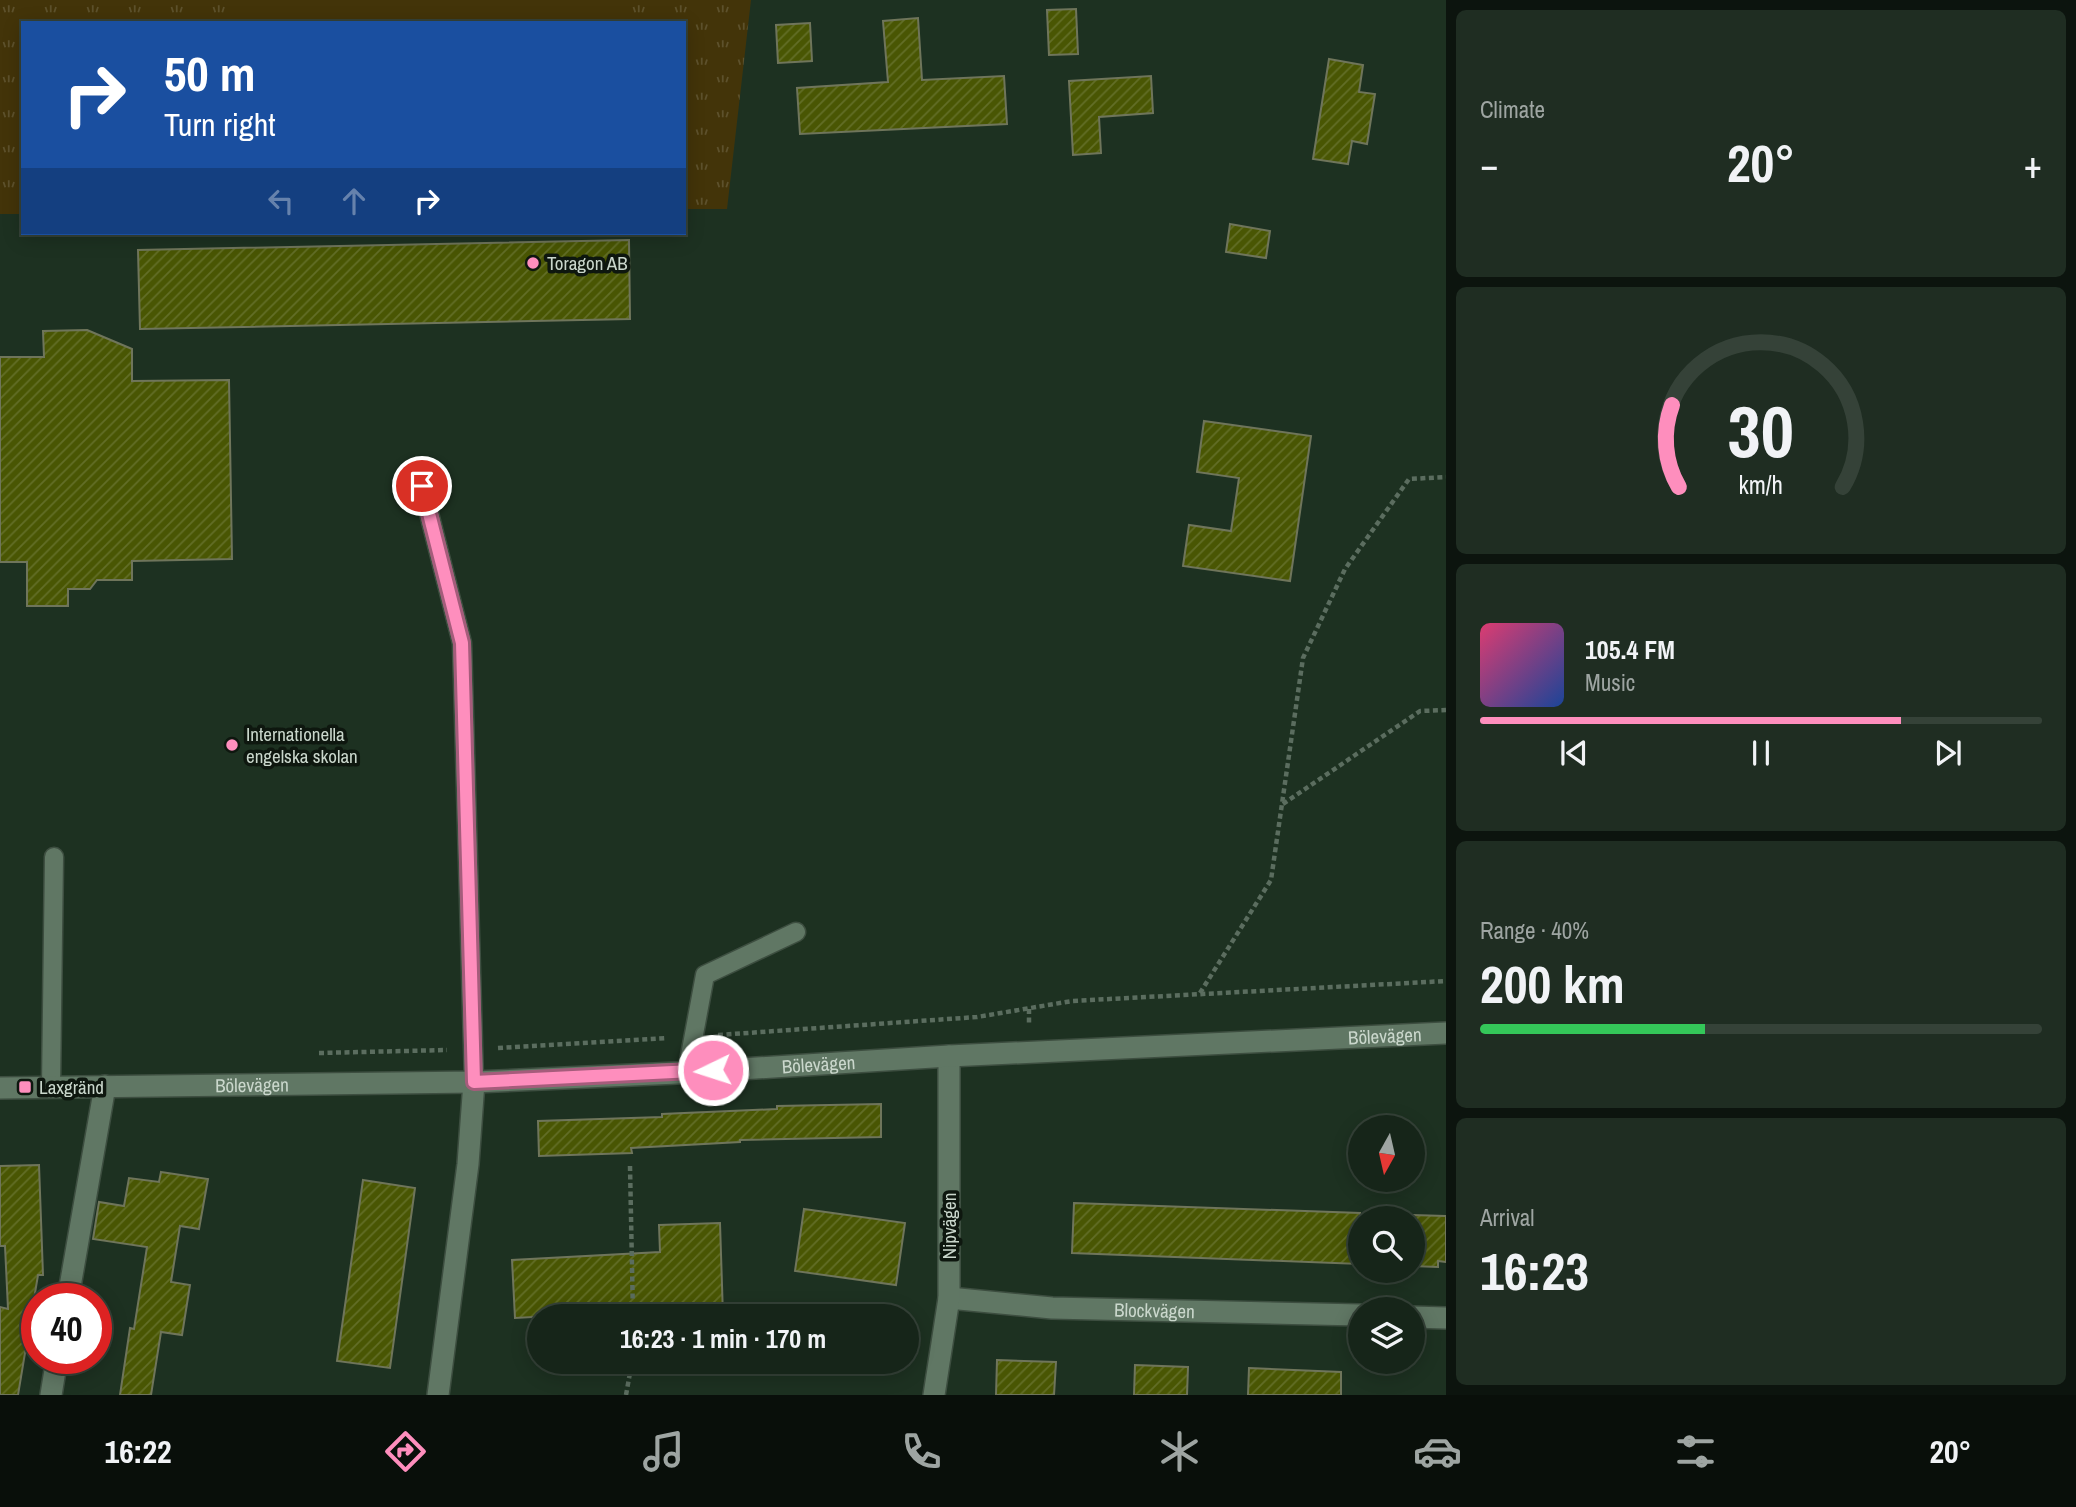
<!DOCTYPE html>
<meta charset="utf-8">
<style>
:root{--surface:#162519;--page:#1f2d22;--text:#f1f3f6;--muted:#9ea5a2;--line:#354238;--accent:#fe8ebd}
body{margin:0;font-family:"Archivo Narrow",sans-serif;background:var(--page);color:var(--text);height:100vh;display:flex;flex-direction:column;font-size:26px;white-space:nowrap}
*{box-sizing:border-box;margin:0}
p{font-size:23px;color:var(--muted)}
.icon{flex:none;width:38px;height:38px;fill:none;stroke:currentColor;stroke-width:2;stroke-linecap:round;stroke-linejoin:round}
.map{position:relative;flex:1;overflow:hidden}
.panel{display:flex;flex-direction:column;gap:10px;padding:10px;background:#0c140e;width:630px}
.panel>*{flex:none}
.top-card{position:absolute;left:21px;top:21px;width:665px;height:214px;border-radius:0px;box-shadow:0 4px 18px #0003,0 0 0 2px var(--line);background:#1a4fa0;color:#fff;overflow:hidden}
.needle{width:46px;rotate:188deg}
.buttons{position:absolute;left:1348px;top:1115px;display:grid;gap:14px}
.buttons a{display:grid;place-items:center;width:77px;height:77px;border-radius:50%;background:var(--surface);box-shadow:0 4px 18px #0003,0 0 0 2px var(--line);font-size:35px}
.speed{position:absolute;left:21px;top:1283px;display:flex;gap:14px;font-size:35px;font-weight:700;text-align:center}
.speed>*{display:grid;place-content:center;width:91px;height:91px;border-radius:50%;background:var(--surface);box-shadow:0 4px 18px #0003,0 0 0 2px var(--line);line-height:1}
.speed .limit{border:10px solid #d22;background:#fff;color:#111}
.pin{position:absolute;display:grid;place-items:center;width:60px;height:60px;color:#fff;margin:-30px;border:4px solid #fff;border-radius:50%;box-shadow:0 2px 7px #0007}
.me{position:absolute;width:77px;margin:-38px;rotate:266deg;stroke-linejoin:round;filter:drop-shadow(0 0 5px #0008)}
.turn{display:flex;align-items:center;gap:24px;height:147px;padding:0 28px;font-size:32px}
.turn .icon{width:91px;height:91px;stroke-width:2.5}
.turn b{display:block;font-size:49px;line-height:60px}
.lanes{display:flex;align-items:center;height:66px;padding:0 28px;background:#0003;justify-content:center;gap:35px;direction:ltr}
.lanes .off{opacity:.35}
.big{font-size:52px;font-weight:700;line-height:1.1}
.panel .widget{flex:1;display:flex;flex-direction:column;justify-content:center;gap:10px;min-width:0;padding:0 24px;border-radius:10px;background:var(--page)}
.panel .dial{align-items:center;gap:0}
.dial svg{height:182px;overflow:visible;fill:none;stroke:var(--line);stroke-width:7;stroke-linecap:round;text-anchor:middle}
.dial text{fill:var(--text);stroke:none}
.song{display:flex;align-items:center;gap:21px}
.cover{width:84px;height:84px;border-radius:10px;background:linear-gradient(135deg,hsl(340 70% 55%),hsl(220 70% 35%))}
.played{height:7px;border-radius:4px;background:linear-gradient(90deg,var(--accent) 75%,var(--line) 75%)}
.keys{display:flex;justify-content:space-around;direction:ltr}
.heat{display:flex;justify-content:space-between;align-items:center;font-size:38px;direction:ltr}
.charge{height:10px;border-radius:5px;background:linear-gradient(90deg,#34c759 40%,var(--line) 0)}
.trip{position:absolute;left:527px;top:1304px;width:392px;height:70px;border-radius:35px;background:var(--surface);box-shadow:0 4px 18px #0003,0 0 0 2px var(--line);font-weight:700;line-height:70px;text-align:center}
.menu{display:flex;height:112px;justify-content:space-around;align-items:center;background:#090f0a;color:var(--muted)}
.menu .icon{width:49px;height:49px}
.menu .current{color:var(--accent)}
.menu b{font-size:32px;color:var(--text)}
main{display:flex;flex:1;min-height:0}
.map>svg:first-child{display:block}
.park{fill:url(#park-tufts)}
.pitch{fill:#433409}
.building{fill:url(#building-hatch);stroke:#6f755b;stroke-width:2}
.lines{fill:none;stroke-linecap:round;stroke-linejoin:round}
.lane-casing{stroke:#3d4e40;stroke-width:21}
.street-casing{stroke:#3d4e40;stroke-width:24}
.secondary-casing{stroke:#3d4e40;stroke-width:24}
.path{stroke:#5b6d5f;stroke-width:4.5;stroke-dasharray:5 3.5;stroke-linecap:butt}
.lane{stroke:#607764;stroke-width:18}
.street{stroke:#607764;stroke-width:21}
.secondary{stroke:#607764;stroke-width:21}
.route-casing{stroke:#a55c7b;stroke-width:18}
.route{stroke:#fe8ebd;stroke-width:12}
.poi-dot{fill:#fe8ebd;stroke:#0e170f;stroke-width:2.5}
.labels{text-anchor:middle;stroke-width:7;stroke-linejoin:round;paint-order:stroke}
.poi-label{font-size:19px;fill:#cad7cc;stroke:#0e170f;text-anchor:start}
.street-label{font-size:19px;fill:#cad7cc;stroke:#0e170f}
</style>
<main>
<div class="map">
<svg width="1446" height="1395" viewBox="0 0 1446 1395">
<defs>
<pattern id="park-tufts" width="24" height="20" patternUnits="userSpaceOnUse" patternTransform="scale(1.75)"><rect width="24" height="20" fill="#433409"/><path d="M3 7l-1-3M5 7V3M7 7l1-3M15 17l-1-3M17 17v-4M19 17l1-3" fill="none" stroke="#5d512c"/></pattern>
<pattern id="building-hatch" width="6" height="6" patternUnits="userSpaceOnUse" patternTransform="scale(1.75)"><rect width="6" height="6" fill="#495603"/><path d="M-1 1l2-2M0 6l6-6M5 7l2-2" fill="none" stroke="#626e27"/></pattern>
</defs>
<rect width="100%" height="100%" fill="#1d3121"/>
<!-- park -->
<path class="park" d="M0,0H751L727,209H684V23H23V214H0Z"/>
<!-- pitch -->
<rect class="pitch" x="233" y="0" width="379" height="23"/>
<!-- building -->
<g class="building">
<path d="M1076,9L1078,54L1049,55L1047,10Z"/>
<path d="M918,18L922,80L1004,76L1007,124L800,134L797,88L888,82L883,21Z"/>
<path d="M810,23L812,61L778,63L776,25Z"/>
<path d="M1329,59L1363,65L1359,92L1375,94L1367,144L1352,141L1348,164L1313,159Z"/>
<path d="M1151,76L1153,113L1099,117L1101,153L1073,155L1069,81Z"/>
<path d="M1230,224L1270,231L1266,258L1226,252Z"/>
<path d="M629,240L630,319L140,329L138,250Z"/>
<path d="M87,330L132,349V381L229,380L232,559L132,561V580H97L90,589H68V606H27V562H0V357H44L43,331Z"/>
<path d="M1204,421L1311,436L1290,581L1183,566L1189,525L1231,531L1239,478L1197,472Z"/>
<path d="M881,1104V1137L740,1140V1142L631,1148L632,1153L539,1156L538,1121L662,1117V1114L777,1109V1106Z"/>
<path d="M39,1165L43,1275H38L18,1395H0V1307L8,1309L5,1246H0V1166Z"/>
<path d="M161,1172L208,1179L199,1229L180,1226L171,1282L190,1285L182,1335L161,1332L151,1395H120L130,1328L134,1329L147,1247L93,1239L99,1202L124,1206L129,1178L159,1182Z"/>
<path d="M363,1180L415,1188L390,1368L337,1361Z"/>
<path d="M1074,1203L1360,1213V1264L1072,1253Z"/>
<path d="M804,1209L905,1223L896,1285L795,1271Z"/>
<path d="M1412,1215L1446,1216V1262L1438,1261V1267L1412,1266Z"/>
<path d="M720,1223L723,1316H662V1310L515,1318L512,1260L660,1252L659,1225Z"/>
<path d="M997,1360L1056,1362L1054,1395H996Z"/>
<path d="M1135,1365L1188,1367L1187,1395H1134Z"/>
<path d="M1249,1368L1341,1372V1395H1248Z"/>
</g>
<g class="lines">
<!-- lane casing -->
<g class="lane-casing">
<g id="lane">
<path d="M422,486L462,643L474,1082"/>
<path d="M687,1072L705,975L796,932"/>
<path d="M51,1087L54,857"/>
</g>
</g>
<!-- street casing -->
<g class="street-casing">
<g id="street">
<path d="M68,1298L105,1086"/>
<path id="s1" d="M949,1298L1052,1308L1360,1315"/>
<path d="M1412,1317L1446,1318"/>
<path d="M51,1395L57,1358"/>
<path d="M438,1395L468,1164L474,1082"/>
<path d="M934,1395L949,1298V1056"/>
</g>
</g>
<!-- secondary casing -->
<g class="secondary-casing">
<g id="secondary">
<path id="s2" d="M0,1088L474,1082L677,1073L949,1056L1446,1033"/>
</g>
</g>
<!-- path -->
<g class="path">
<path d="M1283,804L1420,711L1446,710"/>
<path d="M1200,993L1271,880L1303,658L1345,569L1409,479L1446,477"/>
<path d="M1029,1009V1026"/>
<path d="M718,1035L977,1017L1072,1001L1446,981"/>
<path d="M498,1048L667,1038"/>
<path d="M319,1053L447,1050"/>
<path d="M630,1166L633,1316"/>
<path d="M626,1395L632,1362"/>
</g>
<!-- lane -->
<use href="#lane" class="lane"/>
<!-- street -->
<use href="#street" class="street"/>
<!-- secondary -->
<use href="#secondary" class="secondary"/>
</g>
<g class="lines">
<!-- route casing -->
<g class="route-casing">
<path id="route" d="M422,486L462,643L474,1082L713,1070"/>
</g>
<!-- route -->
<use href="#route" class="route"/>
</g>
<!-- markers -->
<g class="poi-dot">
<circle cx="533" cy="263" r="7"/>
<circle cx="232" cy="745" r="7"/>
<rect x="18" y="1080" width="14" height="14" rx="3.5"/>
</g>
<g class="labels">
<!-- poi labels -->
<g class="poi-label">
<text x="547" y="270">Toragon AB</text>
<text x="246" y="741">Internationella<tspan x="246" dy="22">engelska skolan</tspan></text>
<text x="39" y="1094">Laxgränd</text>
</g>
<!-- street labels -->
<g class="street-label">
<text dy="7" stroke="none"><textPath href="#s2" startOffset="1386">Bölevägen</textPath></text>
<text dy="7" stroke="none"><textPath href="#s2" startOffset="819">Bölevägen</textPath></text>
<text dy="7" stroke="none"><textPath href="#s2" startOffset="252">Bölevägen</textPath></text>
<text transform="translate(949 1226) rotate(-90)" y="7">Nipvägen</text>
<text dy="7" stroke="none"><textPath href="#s1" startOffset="206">Blockvägen</textPath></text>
</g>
</g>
</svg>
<div class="buttons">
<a><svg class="needle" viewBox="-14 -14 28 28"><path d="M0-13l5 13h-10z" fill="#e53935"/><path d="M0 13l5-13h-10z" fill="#9ea5a2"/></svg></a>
<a><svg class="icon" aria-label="search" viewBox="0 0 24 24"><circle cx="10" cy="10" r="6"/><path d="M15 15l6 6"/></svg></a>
<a><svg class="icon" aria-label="layers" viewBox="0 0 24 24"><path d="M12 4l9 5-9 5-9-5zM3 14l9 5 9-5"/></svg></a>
</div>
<div class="speed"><div class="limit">40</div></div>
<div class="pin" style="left:422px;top:486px;background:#d93025"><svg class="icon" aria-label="arrive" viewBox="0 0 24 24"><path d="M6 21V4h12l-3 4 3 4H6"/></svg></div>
<svg class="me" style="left:713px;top:1070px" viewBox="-20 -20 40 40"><circle r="17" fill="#fe8ebd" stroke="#fff" stroke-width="3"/><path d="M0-11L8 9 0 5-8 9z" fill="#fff"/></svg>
<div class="trip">16:23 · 1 min · 170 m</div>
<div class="top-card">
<div class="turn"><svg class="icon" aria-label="right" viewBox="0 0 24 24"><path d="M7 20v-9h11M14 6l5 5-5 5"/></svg><div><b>50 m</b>Turn right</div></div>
<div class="lanes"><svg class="icon off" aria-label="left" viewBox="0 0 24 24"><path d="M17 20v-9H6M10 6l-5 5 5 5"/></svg><svg class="icon off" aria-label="ahead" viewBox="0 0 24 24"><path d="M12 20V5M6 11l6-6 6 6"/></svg><svg class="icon" aria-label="right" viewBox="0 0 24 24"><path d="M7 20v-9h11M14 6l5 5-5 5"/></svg></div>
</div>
</div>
<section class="panel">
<div class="widget"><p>Climate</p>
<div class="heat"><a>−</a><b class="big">20°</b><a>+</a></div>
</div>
<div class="widget dial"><svg viewBox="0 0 100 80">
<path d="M14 69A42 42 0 1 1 86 69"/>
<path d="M14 69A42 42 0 0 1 11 33" stroke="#fe8ebd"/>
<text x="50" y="56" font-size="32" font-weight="700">30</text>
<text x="50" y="72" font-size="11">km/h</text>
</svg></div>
<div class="widget">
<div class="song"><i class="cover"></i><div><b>105.4 FM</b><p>Music</p></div></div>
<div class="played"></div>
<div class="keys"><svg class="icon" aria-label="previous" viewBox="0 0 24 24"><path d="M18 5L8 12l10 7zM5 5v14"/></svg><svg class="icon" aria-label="pause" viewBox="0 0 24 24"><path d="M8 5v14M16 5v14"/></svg><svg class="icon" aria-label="next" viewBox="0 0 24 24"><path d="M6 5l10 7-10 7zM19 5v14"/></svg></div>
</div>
<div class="widget"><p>Range · 40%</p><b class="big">200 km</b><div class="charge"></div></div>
<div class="widget"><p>Arrival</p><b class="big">16:23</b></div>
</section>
</main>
<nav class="menu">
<b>16:22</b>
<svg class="icon current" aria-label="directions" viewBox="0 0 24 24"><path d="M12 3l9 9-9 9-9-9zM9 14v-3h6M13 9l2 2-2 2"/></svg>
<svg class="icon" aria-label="music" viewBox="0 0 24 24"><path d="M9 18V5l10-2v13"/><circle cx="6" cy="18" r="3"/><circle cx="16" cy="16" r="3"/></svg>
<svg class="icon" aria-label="phone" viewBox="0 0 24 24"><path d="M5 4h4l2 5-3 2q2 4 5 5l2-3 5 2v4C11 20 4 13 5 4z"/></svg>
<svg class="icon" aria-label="climate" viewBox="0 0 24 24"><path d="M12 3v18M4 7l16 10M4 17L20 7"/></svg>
<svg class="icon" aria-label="car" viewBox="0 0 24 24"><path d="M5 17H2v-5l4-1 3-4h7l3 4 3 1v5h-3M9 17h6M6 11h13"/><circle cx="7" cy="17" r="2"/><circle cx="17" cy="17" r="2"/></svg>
<svg class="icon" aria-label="filters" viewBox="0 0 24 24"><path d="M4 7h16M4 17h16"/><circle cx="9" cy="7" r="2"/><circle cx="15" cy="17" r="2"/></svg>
<b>20°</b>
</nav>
